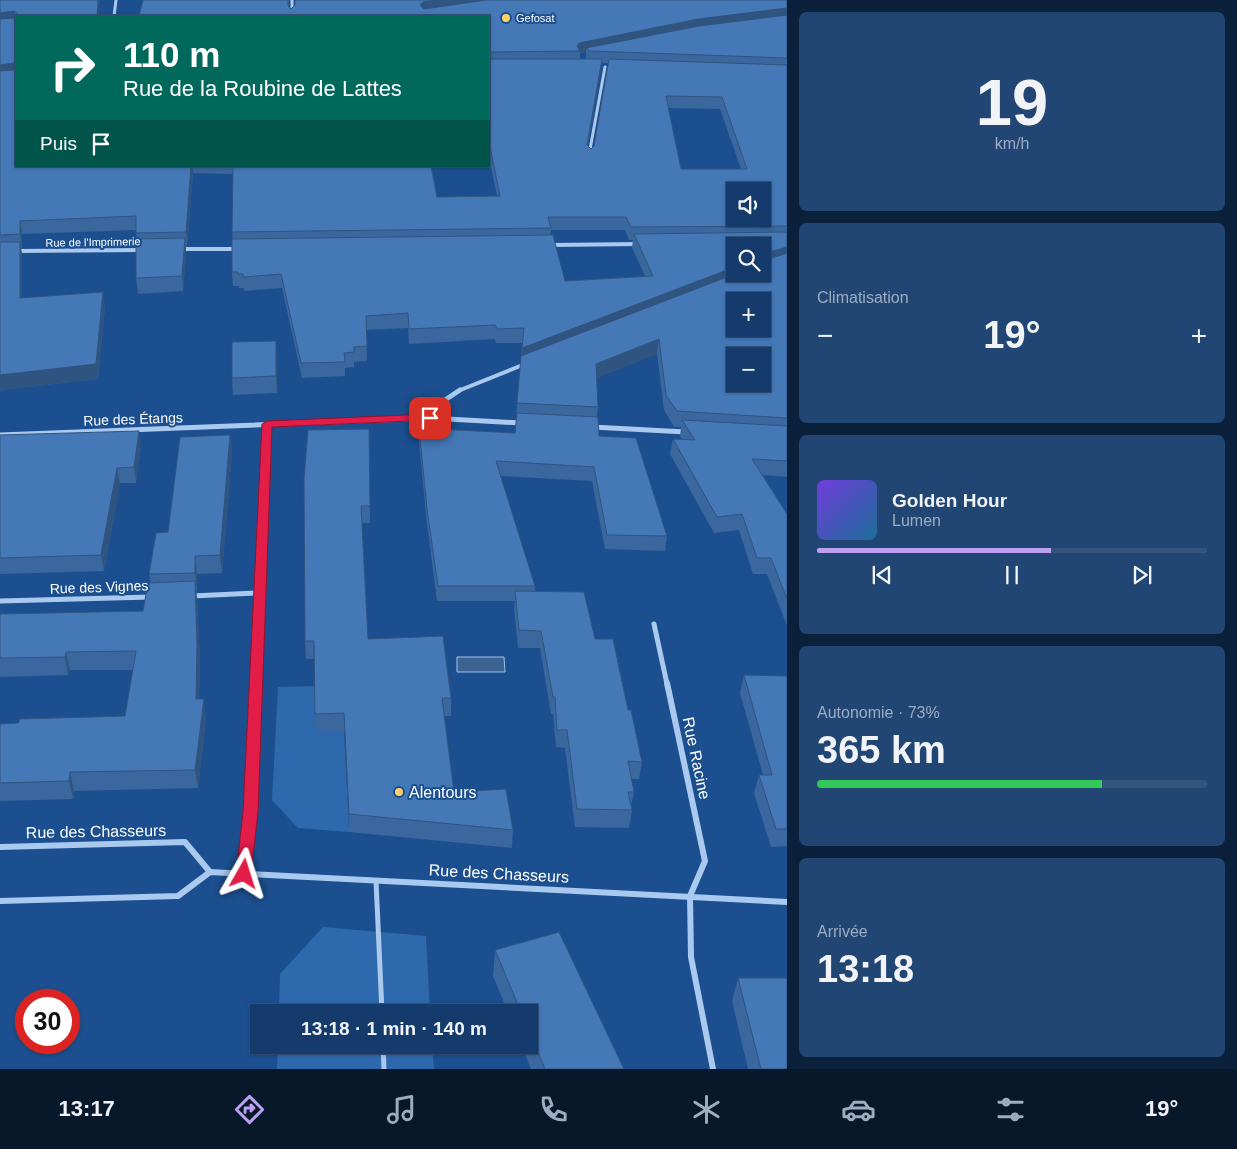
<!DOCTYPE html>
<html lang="fr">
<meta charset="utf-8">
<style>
:root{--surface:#143b6b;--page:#214673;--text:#f1f3f6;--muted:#9dadc1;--line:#33557e;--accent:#bca0f2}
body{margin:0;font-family:Arial,sans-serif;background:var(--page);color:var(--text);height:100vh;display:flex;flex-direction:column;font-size:19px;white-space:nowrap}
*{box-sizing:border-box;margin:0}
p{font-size:16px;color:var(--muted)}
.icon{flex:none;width:28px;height:28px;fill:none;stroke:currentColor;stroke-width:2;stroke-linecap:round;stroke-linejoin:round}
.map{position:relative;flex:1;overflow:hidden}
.panel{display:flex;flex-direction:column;gap:12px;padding:12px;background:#0b203b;width:450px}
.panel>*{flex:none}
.hud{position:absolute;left:15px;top:15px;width:475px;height:152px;border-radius:0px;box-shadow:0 1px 4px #0004,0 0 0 1px var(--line);background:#00695c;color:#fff;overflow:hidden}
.controls{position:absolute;left:726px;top:182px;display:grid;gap:10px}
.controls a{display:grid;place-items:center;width:45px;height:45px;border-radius:0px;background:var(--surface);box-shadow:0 1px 4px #0004,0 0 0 1px var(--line);font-size:25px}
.speed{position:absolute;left:15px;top:989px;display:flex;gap:10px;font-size:25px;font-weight:700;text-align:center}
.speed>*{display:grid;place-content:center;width:65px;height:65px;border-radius:50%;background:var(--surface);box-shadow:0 1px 4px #0004,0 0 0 1px var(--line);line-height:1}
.speed .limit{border:8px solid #d22;background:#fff;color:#111}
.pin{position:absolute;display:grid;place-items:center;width:42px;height:42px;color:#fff;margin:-21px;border-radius:10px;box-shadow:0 2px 8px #0006}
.me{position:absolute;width:55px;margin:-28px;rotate:6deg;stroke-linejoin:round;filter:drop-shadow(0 0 4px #0008)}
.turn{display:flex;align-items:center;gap:18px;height:105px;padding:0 25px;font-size:22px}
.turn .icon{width:65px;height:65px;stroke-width:2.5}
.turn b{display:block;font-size:35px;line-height:42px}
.then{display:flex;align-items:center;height:48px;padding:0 25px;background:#0003;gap:10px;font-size:19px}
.big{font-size:38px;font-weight:800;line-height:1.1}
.panel .tile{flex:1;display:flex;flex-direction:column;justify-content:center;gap:8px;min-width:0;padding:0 18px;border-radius:8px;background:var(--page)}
.panel .dial{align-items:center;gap:0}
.dial b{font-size:65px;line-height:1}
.song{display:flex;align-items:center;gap:15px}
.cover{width:60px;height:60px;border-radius:8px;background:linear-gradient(135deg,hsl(260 70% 55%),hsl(200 70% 35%))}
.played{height:5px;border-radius:2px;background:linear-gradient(90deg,var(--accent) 60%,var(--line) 60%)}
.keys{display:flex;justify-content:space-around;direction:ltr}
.heat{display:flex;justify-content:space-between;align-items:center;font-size:28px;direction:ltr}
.charge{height:8px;border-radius:4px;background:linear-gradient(90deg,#34c759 73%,var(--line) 0)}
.trip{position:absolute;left:250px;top:1004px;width:288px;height:50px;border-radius:0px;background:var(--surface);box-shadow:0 1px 4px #0004,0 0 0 1px var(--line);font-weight:800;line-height:50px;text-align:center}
.tabs{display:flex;height:80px;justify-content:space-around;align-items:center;background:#08182b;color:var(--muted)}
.tabs .icon{width:35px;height:35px}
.tabs .selected{color:var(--accent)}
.tabs b{font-size:22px;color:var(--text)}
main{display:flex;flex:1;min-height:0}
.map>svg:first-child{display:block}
.green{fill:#2e69ad}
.water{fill:#3c6290;stroke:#9cc4f0}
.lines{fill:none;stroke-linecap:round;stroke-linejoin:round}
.lane{stroke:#a9c9ee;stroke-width:5}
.street-far3{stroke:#a9c9ee;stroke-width:3}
.street-far2{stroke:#a9c9ee;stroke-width:4}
.street-far1{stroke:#a9c9ee;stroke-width:5}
.street{stroke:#a9c9ee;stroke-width:6}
.wall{fill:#3a679d;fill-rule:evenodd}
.shaded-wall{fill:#305480}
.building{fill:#4478b7;stroke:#305480;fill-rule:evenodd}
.route{fill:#e11d48;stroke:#92132f}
.poi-dot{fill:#ffd166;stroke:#1b4f8f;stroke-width:2}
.labels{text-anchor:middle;stroke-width:4;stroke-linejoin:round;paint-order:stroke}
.far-poi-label{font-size:11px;fill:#fff;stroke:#1b4f8f;text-anchor:start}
.far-street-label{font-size:11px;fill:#fff;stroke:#1b4f8f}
.street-label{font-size:14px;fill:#fff;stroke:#1b4f8f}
.near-street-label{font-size:16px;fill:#fff;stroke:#1b4f8f}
.near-poi-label{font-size:16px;fill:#fff;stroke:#1b4f8f;text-anchor:start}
</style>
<main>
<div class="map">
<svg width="787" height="1069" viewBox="0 0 787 1069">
<rect width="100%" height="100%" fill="#1b4f8f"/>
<!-- green -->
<g class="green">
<path d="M315,686L344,731L349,832L298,828L272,800L278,687Z"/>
<path d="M323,927L426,936L430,1012H279L280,974Z"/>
<path d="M278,1045H432L434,1069H277Z"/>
</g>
<!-- water -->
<path class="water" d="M457,657H504L505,672H457Z"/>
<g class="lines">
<!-- lane -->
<g class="lane">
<path d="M376,881L382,1012"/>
<path d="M383,1045L384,1069"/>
</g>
<!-- street-far3 -->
<g class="street-far3">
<path d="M292,0V16"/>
<path d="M114,16L116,0"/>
<path d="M589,155L605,67"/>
</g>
<!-- street-far2 -->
<g class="street-far2">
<path d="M550,245L639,244"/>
<path d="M180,249H239"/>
<path d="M15,251L142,250"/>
<path d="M458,391L525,364"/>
</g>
<!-- street-far1 -->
<g class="street-far1">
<path d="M430,418L439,404L460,390"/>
<path d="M592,427L686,432"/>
<path d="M0,435L430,418L521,423"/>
<path d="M192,596L258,593"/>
<path d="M0,601L151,597"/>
<path d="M654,624L667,684"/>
<path d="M256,684L267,424"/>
</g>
<!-- street -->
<g class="street">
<path d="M667,683L705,861L690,896L691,957L713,1069"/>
<path d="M0,847L185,842L210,872"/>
<path d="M244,874L250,812L256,683"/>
<path d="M0,901L178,896L210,872L787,902"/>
</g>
</g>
<!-- wall -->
<g class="wall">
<path d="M0,0H100L16,16V166H431L437,197L497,196L489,157V16H139L289,0V6L291,9L787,0V477L763,475L787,514V626L767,574H753L739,530L714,533L670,454L673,439H682L680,436L681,427H674L664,410L657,354L596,378L598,407L597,417L599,436L667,536L665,551L605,549L592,481L500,476L535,586V591L595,639L628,710L642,762L639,779H631L634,792L631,806L632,810L629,828L575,827L565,748L556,747L553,714H551L540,648H518L514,609L515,601H437L427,524L419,442V428L515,433L522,343H496L495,339L409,344L408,328L366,330L367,361L354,362V367L345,368V376L302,378L282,288L244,291V288H239V286H233L232,272L233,174L193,173L187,246H186V253L183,291L138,294L136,278L137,239L136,230L22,234V248H21L22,255V298L105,306L98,379L1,390L0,393ZM586,52V59H580V53ZM602,63H608L594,146L591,149L588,146ZM668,108L720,109L741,169H681ZM551,230H625L629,240H633L632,248L645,276L565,281L550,235Z"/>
<path d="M277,357V393L233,395L232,378Z"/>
<path d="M369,429L370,523H362L368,639L451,698V716H444L454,792L513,830L512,848L349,832L345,731L316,732L314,659H306L305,641Z"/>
<path d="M0,435L141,446L136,483H120L104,571L0,574Z"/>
<path d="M230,435L232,452L222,573L197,574V591H196L197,599L200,663L199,699L206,718L198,788L74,791L73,799L0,801V724L18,723L125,716L133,670H70L68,675L0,677V614L143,611L151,583L149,574L168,532Z"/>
<path d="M744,675L787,676V846L771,847L754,793L759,775H763L740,693Z"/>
<path d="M495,950L624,1069H531L521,1045H529V1012H508L493,976Z"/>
<path d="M738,978L787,1069H748L732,1001Z"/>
</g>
<!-- shaded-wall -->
<g class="shaded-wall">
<path d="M98,0H100L99,16H97Z"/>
<path d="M438,0H510L423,13L420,5L423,2Z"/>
<path d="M787,8V16L586,48V52L580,53V51L577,46L579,43L698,19Z"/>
<path d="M14,11L16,22L0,24V13Z"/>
<path d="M602,59L601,70L586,157L587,145Z"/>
<path d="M14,63L16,75L0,77V65Z"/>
<path d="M191,166H192L193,173L187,246L186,232Z"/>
<path d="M20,221L22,234V248L20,234Z"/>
<path d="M185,238L186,253L183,291L182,276Z"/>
<path d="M20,242L22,255V312L20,298Z"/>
<path d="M787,247V259L762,267V255L763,254Z"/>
<path d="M735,267V274L521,362L522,348Z"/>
<path d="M103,292L105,306L98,379L1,390L0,393V375Z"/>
<path d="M659,339L657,354L594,379L596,364Z"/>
<path d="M276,341L277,357V393L276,376Z"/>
<path d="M139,431L141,446L136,483L134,467Z"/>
<path d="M230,435L232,452L222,573L220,555Z"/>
<path d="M117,468L120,483L104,571L101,555Z"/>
<path d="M195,556L197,574V591L195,573Z"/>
<path d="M195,581L197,599L200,663L198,718L196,699Z"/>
<path d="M66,652L70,670L68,675L65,657Z"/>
<path d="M204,699L206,718L198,788L195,770Z"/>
<path d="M70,772L74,791L73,799L69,781Z"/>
</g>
<!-- building -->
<g class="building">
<path d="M0,0H98L97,16H16V65L14,63L0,65V19L15,18L18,14L14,11L0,13Z"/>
<path d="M143,0H288V6L291,9L295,5V0H438L423,2L420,5L424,9L486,0H787V8L698,19L579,43L577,46L580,51L489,52V53V16H139Z"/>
<path d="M787,15V58L590,51L586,48L699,26Z"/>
<path d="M489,58L490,59H602L587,145L591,149L594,146L609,59L787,65V226L631,227L626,217H548L551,228L232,232L233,166H431L437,197L500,196L489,142ZM666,96L722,97L747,169H681ZM735,191H762V219H735Z"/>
<path d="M16,68V166H191L186,232L136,233V216L20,221V234L0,235V71L15,70Z"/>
<path d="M787,232V247L763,254L762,255V246H735V267L522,348L524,328L497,329L495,325L409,329L408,313L366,316L367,346L354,347V352L344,353L345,362L301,363L281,274L243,277V274H238V272H232V239L553,235L565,281L653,276L634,234Z"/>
<path d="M185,238L182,276L136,278V239Z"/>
<path d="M0,242H20V298L103,292L96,364L0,375Z"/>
<path d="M787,253V418L677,411L666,395L659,339L596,364L598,407L517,403L521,356L735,274H762V262L763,261ZM735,301H762V329H735ZM735,356H762V384H735Z"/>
<path d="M276,341V376L232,378V342Z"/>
<path d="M517,413L598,417L599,436L636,438L667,536L607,535L594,467L496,461L535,586H438L427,509L419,428L515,433Z"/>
<path d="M682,420L787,426V461L752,459L787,514V599L771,558H757L742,514L717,517L673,439L695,440Z"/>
<path d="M369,429L370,506H361L368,639L443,636L451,698H442L454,792L506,789L513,830L349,814L344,713L315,714L314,641H305L304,478L308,430Z"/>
<path d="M139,431L134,467L117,468L101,555L0,558V435Z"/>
<path d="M230,435L220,555L195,556V573L149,574L156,533L168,532L180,437Z"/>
<path d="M195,581L197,645L196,699H204L195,770L70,772L69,781L0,783V724L18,723L20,719L125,716L136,651L66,652L65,657L0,658V614L143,611L148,583Z"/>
<path d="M515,591L584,592L595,639H613L628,710H631L642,762L628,761L634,792H628L632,810L577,809L567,730H557L555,697H553L541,631L519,630Z"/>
<path d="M744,675L787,676V829H776L759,775H772Z"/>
<path d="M559,932L624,1069H545L529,1030V1012H521L495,950Z"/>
<path d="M738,978H786L787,980V1069H761Z"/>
</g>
<!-- route -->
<path class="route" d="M430,414L433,415V420L272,427L258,812L251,874L249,878L244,880L238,878L236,874L243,812L262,424L267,421Z"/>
<!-- markers -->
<g class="poi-dot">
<circle cx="506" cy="18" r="5"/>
<circle cx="399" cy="792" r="5"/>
</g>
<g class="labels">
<!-- far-poi labels -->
<g class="far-poi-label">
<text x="516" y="22">Gefosat</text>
</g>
<!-- far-street labels -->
<g class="far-street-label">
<text transform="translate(93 242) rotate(-1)" y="4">Rue de l'Imprimerie</text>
</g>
<!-- street labels -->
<g class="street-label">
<text transform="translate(133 419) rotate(-2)" y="5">Rue des Étangs</text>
<text transform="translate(99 587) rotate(-2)" y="5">Rue des Vignes</text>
</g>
<!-- near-street labels -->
<g class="near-street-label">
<text transform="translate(697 758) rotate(78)" y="6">Rue Racine</text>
<text transform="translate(96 831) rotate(-1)" y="6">Rue des Chasseurs</text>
<text transform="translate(499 873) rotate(3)" y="6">Rue des Chasseurs</text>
</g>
<!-- near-poi labels -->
<g class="near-poi-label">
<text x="409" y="798">Alentours</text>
</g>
</g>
</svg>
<div class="controls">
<a><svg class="icon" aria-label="sound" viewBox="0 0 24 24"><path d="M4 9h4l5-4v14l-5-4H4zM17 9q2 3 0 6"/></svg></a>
<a><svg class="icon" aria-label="search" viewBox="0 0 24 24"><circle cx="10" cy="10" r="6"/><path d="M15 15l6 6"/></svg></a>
<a>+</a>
<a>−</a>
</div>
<div class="speed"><div class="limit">30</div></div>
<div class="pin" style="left:430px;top:418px;background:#d93025"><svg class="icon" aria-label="arrive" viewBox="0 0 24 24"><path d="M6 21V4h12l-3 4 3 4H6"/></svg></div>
<svg class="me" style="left:244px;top:874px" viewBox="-20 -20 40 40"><path d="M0-17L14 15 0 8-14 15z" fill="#e11d48" stroke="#fff" stroke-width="4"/></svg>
<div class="trip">13:18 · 1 min · 140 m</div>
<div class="hud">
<div class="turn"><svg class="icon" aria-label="right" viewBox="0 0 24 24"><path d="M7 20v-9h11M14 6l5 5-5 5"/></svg><div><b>110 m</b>Rue de la Roubine de Lattes</div></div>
<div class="then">Puis<svg class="icon" aria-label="arrive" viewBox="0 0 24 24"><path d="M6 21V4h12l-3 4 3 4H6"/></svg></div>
</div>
</div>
<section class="panel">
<div class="tile dial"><b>19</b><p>km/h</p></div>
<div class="tile"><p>Climatisation</p>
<div class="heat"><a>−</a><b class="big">19°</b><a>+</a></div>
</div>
<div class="tile">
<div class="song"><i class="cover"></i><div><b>Golden Hour</b><p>Lumen</p></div></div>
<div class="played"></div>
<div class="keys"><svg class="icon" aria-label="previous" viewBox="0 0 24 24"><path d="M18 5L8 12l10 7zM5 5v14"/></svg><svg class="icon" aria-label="pause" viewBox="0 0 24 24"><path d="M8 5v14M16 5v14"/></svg><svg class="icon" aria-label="next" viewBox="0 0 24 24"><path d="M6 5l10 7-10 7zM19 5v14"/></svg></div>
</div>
<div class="tile"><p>Autonomie · 73%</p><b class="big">365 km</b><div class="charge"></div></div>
<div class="tile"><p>Arrivée</p><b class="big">13:18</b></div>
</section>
</main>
<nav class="tabs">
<b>13:17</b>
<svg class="icon selected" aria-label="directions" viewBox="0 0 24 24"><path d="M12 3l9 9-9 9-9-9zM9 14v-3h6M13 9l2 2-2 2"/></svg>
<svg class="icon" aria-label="music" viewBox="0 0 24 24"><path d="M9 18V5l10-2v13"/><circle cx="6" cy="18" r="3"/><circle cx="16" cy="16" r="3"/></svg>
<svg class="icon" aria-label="phone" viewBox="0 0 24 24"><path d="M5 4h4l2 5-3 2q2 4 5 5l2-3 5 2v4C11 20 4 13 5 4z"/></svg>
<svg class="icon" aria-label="climate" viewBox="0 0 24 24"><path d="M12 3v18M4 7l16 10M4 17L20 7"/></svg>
<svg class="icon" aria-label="car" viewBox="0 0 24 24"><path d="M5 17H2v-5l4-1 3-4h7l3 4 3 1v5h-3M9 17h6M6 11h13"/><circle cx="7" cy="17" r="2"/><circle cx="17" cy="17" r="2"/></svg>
<svg class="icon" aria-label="filters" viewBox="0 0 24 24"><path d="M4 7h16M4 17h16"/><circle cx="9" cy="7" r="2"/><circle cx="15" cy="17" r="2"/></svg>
<b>19°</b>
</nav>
